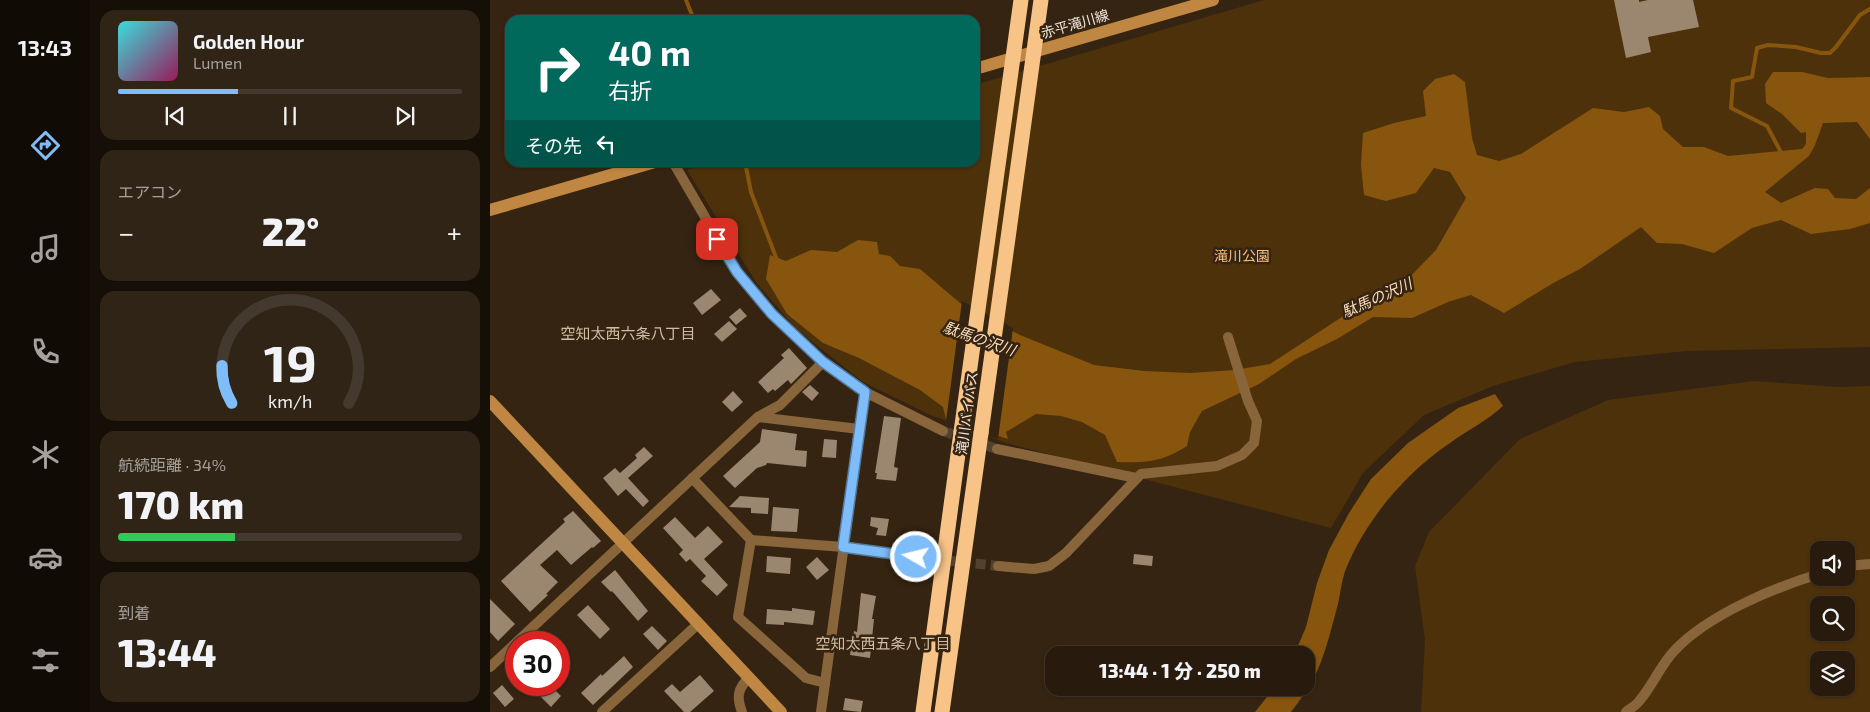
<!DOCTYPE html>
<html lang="ja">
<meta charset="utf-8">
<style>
:root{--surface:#281b0d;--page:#302416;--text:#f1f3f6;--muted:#a5a19d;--line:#44392e;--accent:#7fbdfa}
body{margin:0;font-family:"Exo 2","Noto Sans JP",sans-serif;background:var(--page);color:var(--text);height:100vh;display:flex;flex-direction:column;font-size:19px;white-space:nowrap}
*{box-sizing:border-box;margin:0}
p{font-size:16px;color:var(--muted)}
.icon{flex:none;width:28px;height:28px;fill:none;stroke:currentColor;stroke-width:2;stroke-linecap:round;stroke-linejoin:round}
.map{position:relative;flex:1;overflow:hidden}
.details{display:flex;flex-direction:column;gap:10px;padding:10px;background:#160f07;width:400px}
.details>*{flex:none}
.banner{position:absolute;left:15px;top:15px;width:475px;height:152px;border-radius:15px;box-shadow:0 1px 4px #0004,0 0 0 1px var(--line);background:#00695c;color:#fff;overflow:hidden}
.tools{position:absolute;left:1320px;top:541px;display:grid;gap:10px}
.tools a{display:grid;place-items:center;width:45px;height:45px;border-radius:10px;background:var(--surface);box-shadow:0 1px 4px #0004,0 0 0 1px var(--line);font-size:25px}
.speed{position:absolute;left:15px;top:631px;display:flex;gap:10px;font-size:25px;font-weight:700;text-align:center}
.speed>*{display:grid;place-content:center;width:65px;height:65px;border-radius:50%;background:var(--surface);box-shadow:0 1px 4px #0004,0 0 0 1px var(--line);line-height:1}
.speed .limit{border:8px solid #d22;background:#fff;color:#111}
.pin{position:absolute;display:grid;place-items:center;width:42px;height:42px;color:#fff;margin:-21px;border-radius:10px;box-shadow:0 2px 8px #0006}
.me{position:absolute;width:55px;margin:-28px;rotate:278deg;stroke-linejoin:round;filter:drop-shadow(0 0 4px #0008)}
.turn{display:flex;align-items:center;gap:18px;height:105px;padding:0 20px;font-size:22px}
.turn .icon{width:65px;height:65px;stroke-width:2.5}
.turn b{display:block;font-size:35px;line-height:42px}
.then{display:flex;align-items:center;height:48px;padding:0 20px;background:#0003;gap:10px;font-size:19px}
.big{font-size:38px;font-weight:800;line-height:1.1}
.details .card{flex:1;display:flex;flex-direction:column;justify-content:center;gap:8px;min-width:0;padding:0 18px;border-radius:15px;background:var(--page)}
.details .dial{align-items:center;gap:0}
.dial svg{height:130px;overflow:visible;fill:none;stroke:var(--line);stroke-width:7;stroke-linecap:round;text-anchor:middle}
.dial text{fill:var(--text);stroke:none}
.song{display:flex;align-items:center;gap:15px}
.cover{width:60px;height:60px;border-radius:8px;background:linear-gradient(135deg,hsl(180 70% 55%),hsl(330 70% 35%))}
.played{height:5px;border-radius:2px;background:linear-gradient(90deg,var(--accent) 35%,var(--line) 35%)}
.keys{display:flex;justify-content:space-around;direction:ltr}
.heat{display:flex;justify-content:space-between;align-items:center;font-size:28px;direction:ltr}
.charge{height:8px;border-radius:4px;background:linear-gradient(90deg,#34c759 34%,var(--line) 0)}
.trip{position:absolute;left:555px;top:646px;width:270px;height:50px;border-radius:15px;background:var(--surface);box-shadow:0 1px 4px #0004,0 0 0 1px var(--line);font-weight:800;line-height:50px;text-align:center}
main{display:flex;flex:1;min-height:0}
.tab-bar{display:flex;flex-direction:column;width:90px;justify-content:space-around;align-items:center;background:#100b05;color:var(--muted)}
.tab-bar .icon{width:35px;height:35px}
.tab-bar .on{color:var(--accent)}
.tab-bar b{font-size:22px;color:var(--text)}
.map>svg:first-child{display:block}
.green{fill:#4d310a;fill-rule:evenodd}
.water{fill:#87550d}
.pier{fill:#352411}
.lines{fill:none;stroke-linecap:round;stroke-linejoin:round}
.stream{stroke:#87550d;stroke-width:4}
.building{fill:#9b8670}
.street-tunnel{stroke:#51412f;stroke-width:10;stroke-dasharray:10 5;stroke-linecap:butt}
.street{stroke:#89653c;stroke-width:10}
.secondary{stroke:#c08742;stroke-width:12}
.highway{stroke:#f8c387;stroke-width:15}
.highway-bridge{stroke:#f8c387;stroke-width:15}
.route-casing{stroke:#537ba2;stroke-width:12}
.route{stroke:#7fbdfa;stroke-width:9}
.labels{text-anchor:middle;stroke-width:5;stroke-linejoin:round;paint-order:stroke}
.street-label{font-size:14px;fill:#f2e6da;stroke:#352411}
.park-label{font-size:14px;fill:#f9bf7e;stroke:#352411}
.water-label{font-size:15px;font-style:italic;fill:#fbddbd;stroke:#352411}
.neighbourhood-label{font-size:15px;fill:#d1bba3;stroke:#352411}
</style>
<main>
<nav class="tab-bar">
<b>13:43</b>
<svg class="icon on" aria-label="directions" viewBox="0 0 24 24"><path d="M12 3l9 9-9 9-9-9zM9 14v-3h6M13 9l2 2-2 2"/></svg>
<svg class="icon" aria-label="music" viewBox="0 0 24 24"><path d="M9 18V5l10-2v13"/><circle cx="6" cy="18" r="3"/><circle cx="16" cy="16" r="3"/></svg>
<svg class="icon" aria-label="phone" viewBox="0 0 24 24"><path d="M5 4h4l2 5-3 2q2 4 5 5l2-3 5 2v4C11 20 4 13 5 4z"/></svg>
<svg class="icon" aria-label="climate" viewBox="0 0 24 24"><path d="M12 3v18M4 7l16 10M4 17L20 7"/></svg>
<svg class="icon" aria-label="car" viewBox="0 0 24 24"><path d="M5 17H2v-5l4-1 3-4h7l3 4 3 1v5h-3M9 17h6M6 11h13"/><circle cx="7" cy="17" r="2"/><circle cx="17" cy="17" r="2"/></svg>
<svg class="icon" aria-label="filters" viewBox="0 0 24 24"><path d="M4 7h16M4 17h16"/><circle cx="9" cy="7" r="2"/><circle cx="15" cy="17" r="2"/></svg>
</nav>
<section class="details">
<div class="card">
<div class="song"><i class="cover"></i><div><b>Golden Hour</b><p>Lumen</p></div></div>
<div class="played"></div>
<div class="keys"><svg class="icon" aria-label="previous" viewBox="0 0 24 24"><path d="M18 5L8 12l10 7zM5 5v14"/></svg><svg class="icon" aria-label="pause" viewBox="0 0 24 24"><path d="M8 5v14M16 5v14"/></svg><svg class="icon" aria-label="next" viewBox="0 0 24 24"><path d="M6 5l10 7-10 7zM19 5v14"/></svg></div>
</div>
<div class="card"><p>エアコン</p>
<div class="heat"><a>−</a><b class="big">22°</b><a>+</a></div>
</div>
<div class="card dial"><svg viewBox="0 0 100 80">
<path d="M14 69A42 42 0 1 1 86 69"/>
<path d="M14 69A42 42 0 0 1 8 46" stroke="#7fbdfa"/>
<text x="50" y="56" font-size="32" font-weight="700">19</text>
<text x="50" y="72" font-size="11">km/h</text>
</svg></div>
<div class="card"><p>航続距離 · 34%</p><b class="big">170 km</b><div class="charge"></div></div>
<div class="card"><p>到着</p><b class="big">13:44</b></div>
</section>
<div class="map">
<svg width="1380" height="712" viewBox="0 0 1380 712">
<rect width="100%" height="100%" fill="#352411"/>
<!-- green -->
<g class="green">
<path d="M774,0H1380V347L1197,351L1085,362L1003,386L934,415L873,473L841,528L516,443L440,415L373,382L305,328L266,282L197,170L221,162H485V85Z"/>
<path d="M1264,381L1349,387L1380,386V712H931L935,640L925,566L939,532L1030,439L1118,400ZM1329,550H1356V578H1329ZM1329,605H1356V632H1329ZM1329,660H1356V688H1329Z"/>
</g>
<!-- water -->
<g class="water">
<path d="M1283,72H1312L1338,78L1380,77V139L1367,122L1333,123L1325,145L1319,156L1275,192L1291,203L1325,188L1338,189L1345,198L1366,199L1380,188V223L1360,229L1321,234L1291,220L1262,228L1224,253L1192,244L1167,243L1151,227L1090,269L1065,282L1014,313L981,295L958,302L922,318L883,317L847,339L806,359L769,384L712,411L700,432L697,446C672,462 656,463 627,462L615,435L592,422L571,416L546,414L516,432L518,439L456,419L453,407L430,390L369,358L333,343L297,314L276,279L280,255L296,261L321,250L347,252L368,240L387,242L389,254L400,256L410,266L430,269L470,303L530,335L604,365L654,371L700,373L745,370L780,364L855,315L910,287L946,250L976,198L960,172L944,168L926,193L896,201L874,195L871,165L873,133L904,123L936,116L933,91L945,79L964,74L975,82L982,138L987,155L1009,161L1031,154L1103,108L1134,112L1159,107L1170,116L1173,129L1193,147H1214L1238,156L1312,149L1316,144V132L1311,133L1292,114L1276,103L1275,84Z"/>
<path d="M1005,394L1013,406C997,421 978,430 960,443C917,472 879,516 858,564C852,576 851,591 848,604C841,630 834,660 821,684C815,693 808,703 801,712H765L784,688H816V655H804L816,627L827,583L839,550L859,513L881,479L918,443L968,408Z"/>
</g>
<!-- pier -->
<path class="pier" d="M472,301L523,328L508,439L456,421Z"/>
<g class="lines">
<!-- stream -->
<g class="stream">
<path d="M196,0L204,20"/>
<path d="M1293,156L1277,126L1241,108L1243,81L1262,77L1267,48L1278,45L1306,47L1331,53H1340L1346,47L1370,15L1380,9"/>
<path d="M256,167L261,192L287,260"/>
</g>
</g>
<!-- building -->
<g class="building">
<path d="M1124,0H1149V2L1158,0H1203L1209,27L1158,37L1161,52L1136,58Z"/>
<path d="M221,289L231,300L212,315L203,303Z"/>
<path d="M250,308L257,316L246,325L239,317Z"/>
<path d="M239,321L247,329L232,342L224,334Z"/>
<path d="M299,348L317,368L301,384L298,380L285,391L283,389L278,393L268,382L294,358L291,355Z"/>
<path d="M320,385L329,393L322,401L312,392Z"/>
<path d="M243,391L253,402L242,412L232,402Z"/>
<path d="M394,416L411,418L404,467L408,468L406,481L386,479L387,473H385Z"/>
<path d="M272,429L307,434L305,450L317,451L316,467L277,463L276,465L267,468L245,488L233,476L270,442Z"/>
<path d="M334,439L347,440L346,458L332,457Z"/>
<path d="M154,447L163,456L138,478L159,501L153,507L136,489L128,496L113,478L125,468L130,473L147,458L145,455Z"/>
<path d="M250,496L279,498L278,514L261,513V508L239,507Z"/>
<path d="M283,507L309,509L307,532L281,531Z"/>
<path d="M83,511L111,541L103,548L102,547L81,565L67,550L50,565L68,582L56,594L58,595L40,612L11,581L75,522L73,519Z"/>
<path d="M185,517L205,538L218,526L233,542L214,559L238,585L227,596L211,581L216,576L200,559L196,562L189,554L193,550L173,528Z"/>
<path d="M381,517L399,519L396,536L386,535L388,528L380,526Z"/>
<path d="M644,554L663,556L662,566L643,564Z"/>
<path d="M277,556L301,558L300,574L276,572Z"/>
<path d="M327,557L339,570L327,580L316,567Z"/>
<path d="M125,570L158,611L148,621L122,591L121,592L111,582Z"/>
<path d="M371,593L386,596L382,619H384L380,658L360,655L364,631L367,632Z"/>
<path d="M0,599L25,624L8,641L0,632Z"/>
<path d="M98,605L120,629L110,639L87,615Z"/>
<path d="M302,608L325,611L323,625L294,622V625L276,624L277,609L302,611Z"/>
<path d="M162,626L177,641L168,650L153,634Z"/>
<path d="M134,656L143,667L103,705L91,693L111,674L112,676Z"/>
<path d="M210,675L224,691L200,712H194L174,691L182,684L190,692Z"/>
<path d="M12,685L24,699L15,707L3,693Z"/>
<path d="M57,685H60L71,696L61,707L48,694Z"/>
<path d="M355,698L373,701L371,712L353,710Z"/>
</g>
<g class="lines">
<!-- street-tunnel -->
<g class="street-tunnel">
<path d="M453,431L507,449"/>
<path d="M426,557L508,566"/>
</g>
<!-- street -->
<g class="street">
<path d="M183,162L247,272L283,314L333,362L375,392L453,431"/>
<path d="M268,417L290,405L333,362"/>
<path d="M507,449L646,478"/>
<path d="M202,478L261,540L353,547L426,557"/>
<path d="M261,540L248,617L316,678L335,683"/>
<path d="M508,566L544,569L559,566L576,553L651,474L727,466L752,455L764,443L767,421L758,401L738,337"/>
<path d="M1356,566L1380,564"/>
<path d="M0,667L268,417L369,429"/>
<path d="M112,712L208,624"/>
<path d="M252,712C246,696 248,689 259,677"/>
<path d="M331,712L375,392"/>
<path d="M1136,712C1141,708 1147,705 1150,700C1163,685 1171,664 1185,650C1218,615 1283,588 1329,574"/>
</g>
<!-- secondary -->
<g class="secondary">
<path d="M485,69L723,0"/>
<path d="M0,210L165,162"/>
<path d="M0,401L291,712"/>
</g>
<!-- highway -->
<g class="highway">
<path d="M433,712L471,432"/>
<path d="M452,712L491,433"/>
</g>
<!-- highway-bridge -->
<g class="highway-bridge">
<path d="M471,432L531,0"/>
<path d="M491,433L551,0"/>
</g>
</g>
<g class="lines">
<!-- route casing -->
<g class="route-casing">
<path id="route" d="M227,239L247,272L282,314L333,362L375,392L353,547L426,557"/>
</g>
<!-- route -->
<use href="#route" class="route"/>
</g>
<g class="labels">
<!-- street labels -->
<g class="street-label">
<text transform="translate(585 24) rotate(-16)" y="5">赤平滝川線</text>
<text transform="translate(477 413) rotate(-82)" y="5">滝川バイパス</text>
</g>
<!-- park labels -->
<g class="park-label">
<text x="752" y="261">滝川公園</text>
</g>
<!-- water labels -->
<g class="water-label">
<text transform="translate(887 298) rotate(-24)" y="5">駄馬の沢川</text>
<text transform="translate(489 339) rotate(19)" y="5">駄馬の沢川</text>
</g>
<!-- neighbourhood labels -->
<g class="neighbourhood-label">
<text x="138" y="339">空知太西六条八丁目</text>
<text x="393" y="649">空知太西五条八丁目</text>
</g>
</g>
</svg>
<div class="tools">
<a><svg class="icon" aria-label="sound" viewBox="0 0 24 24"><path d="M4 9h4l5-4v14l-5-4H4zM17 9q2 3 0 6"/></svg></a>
<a><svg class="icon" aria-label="search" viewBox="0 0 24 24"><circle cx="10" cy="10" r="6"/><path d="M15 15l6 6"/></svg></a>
<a><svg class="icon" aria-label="layers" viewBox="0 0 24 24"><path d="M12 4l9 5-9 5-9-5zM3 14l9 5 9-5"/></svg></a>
</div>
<div class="speed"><div class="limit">30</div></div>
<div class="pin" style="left:227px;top:239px;background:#d93025"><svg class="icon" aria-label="arrive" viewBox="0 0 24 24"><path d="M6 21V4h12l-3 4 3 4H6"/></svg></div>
<svg class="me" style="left:426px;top:557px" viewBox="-20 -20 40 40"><circle r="17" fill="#7fbdfa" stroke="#fff" stroke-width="3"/><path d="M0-11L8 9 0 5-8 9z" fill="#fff"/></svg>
<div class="trip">13:44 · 1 分 · 250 m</div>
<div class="banner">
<div class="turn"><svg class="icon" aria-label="right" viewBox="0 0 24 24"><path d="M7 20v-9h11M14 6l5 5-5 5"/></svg><div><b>40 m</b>右折</div></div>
<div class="then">その先<svg class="icon" aria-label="left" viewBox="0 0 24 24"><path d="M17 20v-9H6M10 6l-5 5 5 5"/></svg></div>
</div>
</div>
</main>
